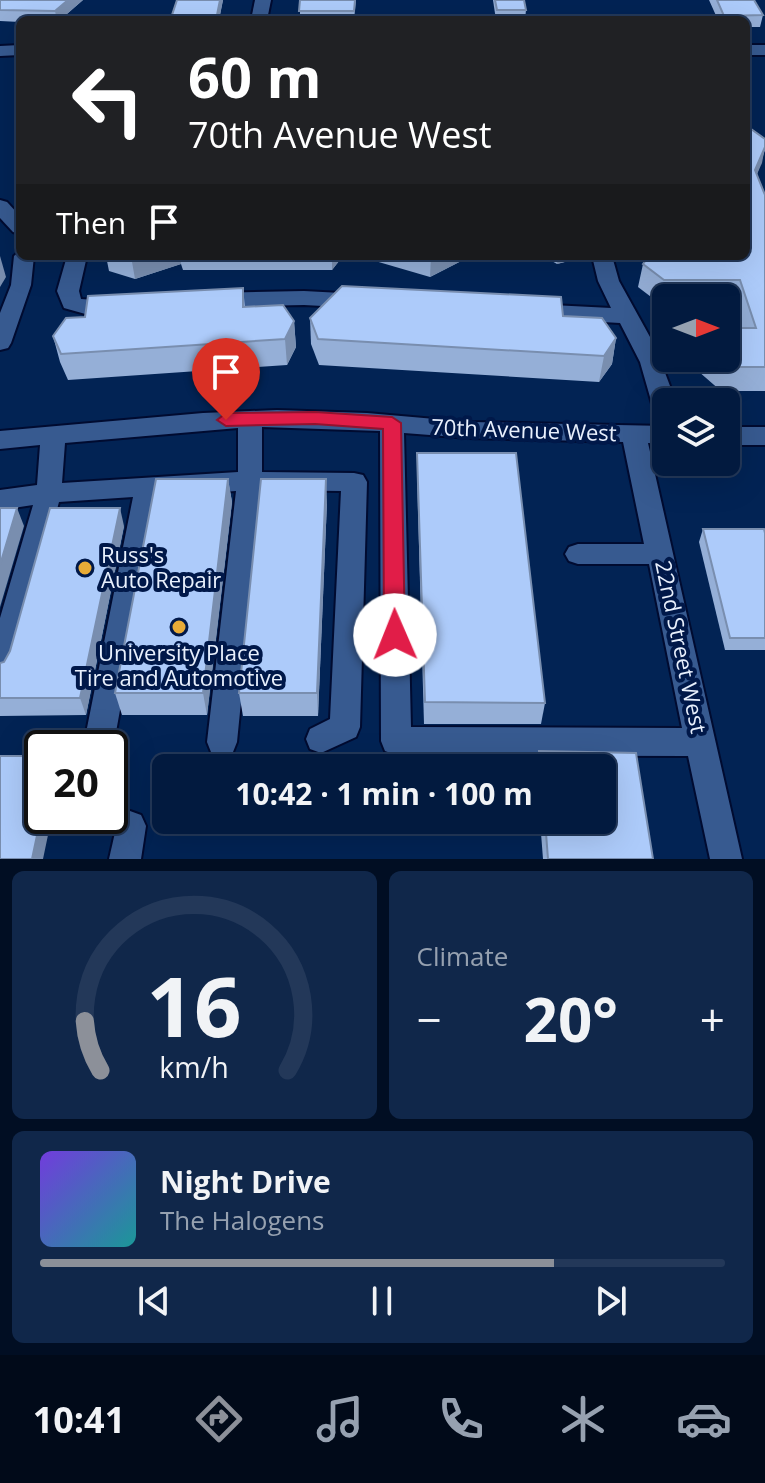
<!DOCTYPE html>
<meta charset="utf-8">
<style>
:root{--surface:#021a3f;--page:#10274a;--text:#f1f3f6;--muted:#96a1b0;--line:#233859;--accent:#8c9099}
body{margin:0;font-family:"Open Sans",sans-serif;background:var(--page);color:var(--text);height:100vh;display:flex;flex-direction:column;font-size:30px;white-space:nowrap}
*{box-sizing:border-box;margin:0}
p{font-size:26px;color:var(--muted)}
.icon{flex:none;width:44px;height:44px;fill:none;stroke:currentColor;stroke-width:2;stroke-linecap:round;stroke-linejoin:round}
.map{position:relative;height:859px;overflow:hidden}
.drawer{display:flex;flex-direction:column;gap:12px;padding:12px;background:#010e23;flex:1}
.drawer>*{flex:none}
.banner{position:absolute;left:16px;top:16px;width:734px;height:244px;border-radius:12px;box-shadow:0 8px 32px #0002,0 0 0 2px var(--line);background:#202124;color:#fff;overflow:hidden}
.needle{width:52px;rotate:90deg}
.buttons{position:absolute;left:652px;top:284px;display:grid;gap:16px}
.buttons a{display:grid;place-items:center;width:88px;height:88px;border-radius:12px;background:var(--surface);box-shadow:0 8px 32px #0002,0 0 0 2px var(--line);font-size:40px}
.speed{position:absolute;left:24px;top:730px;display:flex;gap:16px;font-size:40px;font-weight:700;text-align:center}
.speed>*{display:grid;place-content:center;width:104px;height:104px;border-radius:50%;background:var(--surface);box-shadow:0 8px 32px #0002,0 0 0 2px var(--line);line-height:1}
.speed .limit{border:4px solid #111;border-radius:12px;background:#fff;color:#111}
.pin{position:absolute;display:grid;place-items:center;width:68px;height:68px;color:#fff;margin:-82px -34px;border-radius:50% 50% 50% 0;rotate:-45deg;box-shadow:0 0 8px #0007}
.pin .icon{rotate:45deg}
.me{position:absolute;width:88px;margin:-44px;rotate:359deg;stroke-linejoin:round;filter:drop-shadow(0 0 6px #0008)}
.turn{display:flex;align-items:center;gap:28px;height:168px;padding:0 40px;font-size:36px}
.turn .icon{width:104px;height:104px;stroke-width:2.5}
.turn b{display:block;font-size:56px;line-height:68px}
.then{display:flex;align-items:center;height:76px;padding:0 40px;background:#0003;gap:16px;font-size:30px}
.big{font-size:60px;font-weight:700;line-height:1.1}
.drawer .tile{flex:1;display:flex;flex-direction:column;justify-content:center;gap:12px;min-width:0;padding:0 28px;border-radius:12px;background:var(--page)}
.drawer .dial{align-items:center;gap:0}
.dial svg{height:208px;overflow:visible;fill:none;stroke:var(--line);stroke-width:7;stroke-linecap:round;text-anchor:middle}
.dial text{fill:var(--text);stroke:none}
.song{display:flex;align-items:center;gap:24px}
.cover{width:96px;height:96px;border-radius:12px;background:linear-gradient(135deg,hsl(260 70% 55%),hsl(180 70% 35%))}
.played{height:8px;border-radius:4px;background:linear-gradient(90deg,var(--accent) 75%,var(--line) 75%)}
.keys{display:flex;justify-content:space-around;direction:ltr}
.heat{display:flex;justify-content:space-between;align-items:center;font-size:44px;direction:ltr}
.drawer .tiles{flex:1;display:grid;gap:12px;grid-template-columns:1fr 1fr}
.tile:last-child{grid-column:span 2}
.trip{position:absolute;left:152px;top:754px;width:464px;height:80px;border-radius:12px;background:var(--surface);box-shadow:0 8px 32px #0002,0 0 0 2px var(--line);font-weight:700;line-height:80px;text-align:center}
.dock{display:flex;height:128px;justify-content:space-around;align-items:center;background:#010a19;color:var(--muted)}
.dock .icon{width:56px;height:56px}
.dock .on{color:var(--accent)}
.dock b{font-size:36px;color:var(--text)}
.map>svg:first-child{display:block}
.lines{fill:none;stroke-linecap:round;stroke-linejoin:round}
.minor-casing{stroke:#000b30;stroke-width:4}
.minor{fill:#375a90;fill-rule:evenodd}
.wall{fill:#95afd7}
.shaded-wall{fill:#798eaf}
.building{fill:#adcbfa;stroke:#798eaf;stroke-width:2}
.route{fill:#e11d48;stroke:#92132f;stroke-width:2}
.poi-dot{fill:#e8ab37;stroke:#001849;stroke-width:3}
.labels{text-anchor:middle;stroke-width:8;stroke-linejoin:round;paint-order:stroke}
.street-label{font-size:22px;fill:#e8f0fd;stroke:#001849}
.poi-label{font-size:22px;fill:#e8f0fd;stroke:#001849;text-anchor:start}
</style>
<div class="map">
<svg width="765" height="859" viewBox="0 0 765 859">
<rect width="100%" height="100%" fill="#022354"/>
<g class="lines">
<!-- minor casing -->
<g class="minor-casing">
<g id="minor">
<path d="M255,0H271L267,20H251Z"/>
<path d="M20,45V55L0,56V46Z"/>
<rect x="746" y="45" width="19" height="10"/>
<path d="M0,200L7,202L20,216V234L13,232L0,218Z"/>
<path d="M20,251V256H34L31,285L11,343L8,348L0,350V313L11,285L14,256Z"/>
<path d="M67,256H87L79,291L81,299L124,302L127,307L124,312L89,315L64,308L57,291Z"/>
<path d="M592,256H612L619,281L655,346L676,402H666V419L658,417L654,411L640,362L620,323L532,318L521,311L532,304L611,308L598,281Z"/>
<path d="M304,291L360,294L371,301L360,308L304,305L213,307L202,300L213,293Z"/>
<path d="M277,410L367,413L469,422L666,426V444L648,443L742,859H710L688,756L396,755L385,751L381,741L380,431L262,427V472L354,473L363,475L367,482L360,727L356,737L321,753L310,749L306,739L310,729L330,719L341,491L262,490L237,742L233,752L222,756L211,752L207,742L236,491L159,496L114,743L110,752V748H86L84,743L133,497L59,502L14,668L10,677L0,680V618L33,505L0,510V490L37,485L40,445L0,449V431L203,413ZM238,428V472L62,483L65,443ZM404,433L469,438L623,442L644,544H578L569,547L565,554L569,561L578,564H649L682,728L411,727Z"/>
<rect x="726" y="427" width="39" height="18"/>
<path d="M130,811L141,815L146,826L141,859H109L119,815Z"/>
</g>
</g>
<!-- minor -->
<use href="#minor" class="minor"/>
</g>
<!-- wall -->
<g class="wall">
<path d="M0,0H83L60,20H20V22L0,21Z"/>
<path d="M177,0H223L219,20H173L172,15Z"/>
<path d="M300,0H356L354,20H300Z"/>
<path d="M493,0H524L526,10L525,20H496Z"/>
<path d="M709,0H754L763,15L760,27H746V20H718Z"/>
<path d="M746,129L765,139V150L757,174L765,195V391H721L698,371L701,358H726L741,328L734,303H726V298H666V303H659L638,287L643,264Z"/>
<path d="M106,256H343L332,270H183L181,264L135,279L109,271Z"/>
<path d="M358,256H471L430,277Z"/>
<path d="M543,256H588L557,264Z"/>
<path d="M243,288L245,307L294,321L296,347L287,365L68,380L60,362L53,336L85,317Z"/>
<path d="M563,316L616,338L612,364L599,382L319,365L311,344L310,318Z"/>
<path d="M417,453L545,703L541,724H424L417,476Z"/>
<path d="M228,479L232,502L207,715H122L115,693Z"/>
<path d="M327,502L318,716H243L239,693Z"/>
<path d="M124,526L86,715L0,716V663L4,662Z"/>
<path d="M703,529L765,533V650H725L699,542Z"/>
<path d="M539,751L636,753L653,859H543L540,820H602V768H536Z"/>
</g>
<!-- shaded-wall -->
<g class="shaded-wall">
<path d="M68,0H83L60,20H57L55,11Z"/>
<path d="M220,0H223L219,20H217V15Z"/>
<path d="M765,147L762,163L749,192L755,170Z"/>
<path d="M0,256L6,277L0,287Z"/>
<path d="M131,256H180L181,264L135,279Z"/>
<path d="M332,256H343L332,270Z"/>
<path d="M431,256H471L430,277Z"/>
<path d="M558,256H588L557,264Z"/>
<path d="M294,321L296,347L287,365L285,339Z"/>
<path d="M616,338L612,364L599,382L604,356Z"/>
<path d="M228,479L232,502L207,715L203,693Z"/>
<path d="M326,479L327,502L318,716L317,693Z"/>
<path d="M17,508L24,526L0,607V565Z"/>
<path d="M120,508L124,526L86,715L80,698Z"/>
<path d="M42,812V816H52L43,859H32Z"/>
</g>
<!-- building -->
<g class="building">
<path d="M0,0H68L55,11L0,10Z"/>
<path d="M177,0H220L217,15H172Z"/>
<path d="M300,0H355L354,11H299Z"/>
<path d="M495,0H524L526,10H497Z"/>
<path d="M717,0H754L763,15L724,16Z"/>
<path d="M746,129H751L765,139V147L755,170L765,195V367H728L717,358H726V328H756L740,280H664L643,264L649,256H746Z"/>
<path d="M342,286L561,297L563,316L602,318L616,338L604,356L318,339L310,318Z"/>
<path d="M243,288V307L283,305L294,321L285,339L61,354L53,336L66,318L85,317L88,296Z"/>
<path d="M417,453H516L545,703L425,702Z"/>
<path d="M156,479H228L203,693H115Z"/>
<path d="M261,479H326L317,693H239Z"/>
<path d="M0,508H17L0,565Z"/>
<path d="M50,508H120L80,698H0V663L4,662L10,651Z"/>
<path d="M703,529H764L765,533V638H730Z"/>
<path d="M539,751L636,753L653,859H548L545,820H602V768H540Z"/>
<path d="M0,756H42V812L32,859H0Z"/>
</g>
<!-- route -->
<path class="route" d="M315,412L392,417L401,423L405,635L402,642L395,644L387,642L384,635L383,429L315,424L226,426L217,420L226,413Z"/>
<!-- markers -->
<g class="poi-dot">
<circle cx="85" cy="568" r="8"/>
<circle cx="179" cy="627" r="8"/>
</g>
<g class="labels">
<!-- street labels -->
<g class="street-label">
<text transform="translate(524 430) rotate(2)" y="8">70th Avenue West</text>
<text transform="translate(681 647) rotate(78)" y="8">22nd Street West</text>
</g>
<!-- poi labels -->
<g class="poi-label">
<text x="101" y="563">Russ's<tspan x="101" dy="25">Auto Repair</tspan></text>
<text x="179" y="661" text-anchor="middle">University Place<tspan x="179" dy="25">Tire and Automotive</tspan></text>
</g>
</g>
</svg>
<div class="buttons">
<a><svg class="needle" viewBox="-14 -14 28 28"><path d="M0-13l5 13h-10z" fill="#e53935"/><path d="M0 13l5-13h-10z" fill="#96a1b0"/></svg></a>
<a><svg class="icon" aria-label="layers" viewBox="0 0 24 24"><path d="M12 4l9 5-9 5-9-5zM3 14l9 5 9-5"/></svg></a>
</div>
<div class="speed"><div class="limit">20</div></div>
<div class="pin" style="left:226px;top:420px;background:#d93025"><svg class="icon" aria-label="arrive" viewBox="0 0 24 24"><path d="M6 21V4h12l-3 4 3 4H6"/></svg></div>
<svg class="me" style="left:395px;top:635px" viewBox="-20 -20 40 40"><circle r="19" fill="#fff"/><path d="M0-13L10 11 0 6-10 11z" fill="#e11d48"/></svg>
<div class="trip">10:42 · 1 min · 100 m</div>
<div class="banner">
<div class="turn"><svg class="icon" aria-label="left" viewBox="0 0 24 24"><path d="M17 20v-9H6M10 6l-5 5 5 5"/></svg><div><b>60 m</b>70th Avenue West</div></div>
<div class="then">Then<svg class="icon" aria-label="arrive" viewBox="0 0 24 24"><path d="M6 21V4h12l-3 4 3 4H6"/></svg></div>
</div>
</div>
<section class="drawer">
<div class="tiles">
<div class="tile dial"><svg viewBox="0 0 100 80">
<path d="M14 69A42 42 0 1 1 86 69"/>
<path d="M14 69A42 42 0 0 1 8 50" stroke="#8c9099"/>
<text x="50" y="56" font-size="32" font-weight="700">16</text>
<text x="50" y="72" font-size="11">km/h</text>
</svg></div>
<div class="tile"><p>Climate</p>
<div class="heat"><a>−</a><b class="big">20°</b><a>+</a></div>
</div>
<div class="tile">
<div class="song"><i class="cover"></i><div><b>Night Drive</b><p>The Halogens</p></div></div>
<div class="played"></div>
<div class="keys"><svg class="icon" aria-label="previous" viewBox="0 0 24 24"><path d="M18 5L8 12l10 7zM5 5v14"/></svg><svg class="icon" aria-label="pause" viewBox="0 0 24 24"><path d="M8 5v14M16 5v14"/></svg><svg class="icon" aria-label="next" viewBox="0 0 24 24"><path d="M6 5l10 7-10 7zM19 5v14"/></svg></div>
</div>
</div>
</section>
<nav class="dock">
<b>10:41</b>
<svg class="icon on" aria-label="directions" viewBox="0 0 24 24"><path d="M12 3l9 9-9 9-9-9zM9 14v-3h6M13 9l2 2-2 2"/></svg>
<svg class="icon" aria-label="music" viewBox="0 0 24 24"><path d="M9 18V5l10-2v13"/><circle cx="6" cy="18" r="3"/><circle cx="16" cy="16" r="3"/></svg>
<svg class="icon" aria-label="phone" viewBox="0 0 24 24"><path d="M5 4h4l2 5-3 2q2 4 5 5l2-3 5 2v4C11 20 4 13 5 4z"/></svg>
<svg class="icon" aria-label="climate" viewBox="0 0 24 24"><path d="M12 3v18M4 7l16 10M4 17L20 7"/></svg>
<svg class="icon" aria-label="car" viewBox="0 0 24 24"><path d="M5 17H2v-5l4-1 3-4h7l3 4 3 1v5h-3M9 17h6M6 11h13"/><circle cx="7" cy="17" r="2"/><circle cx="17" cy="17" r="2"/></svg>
</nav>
